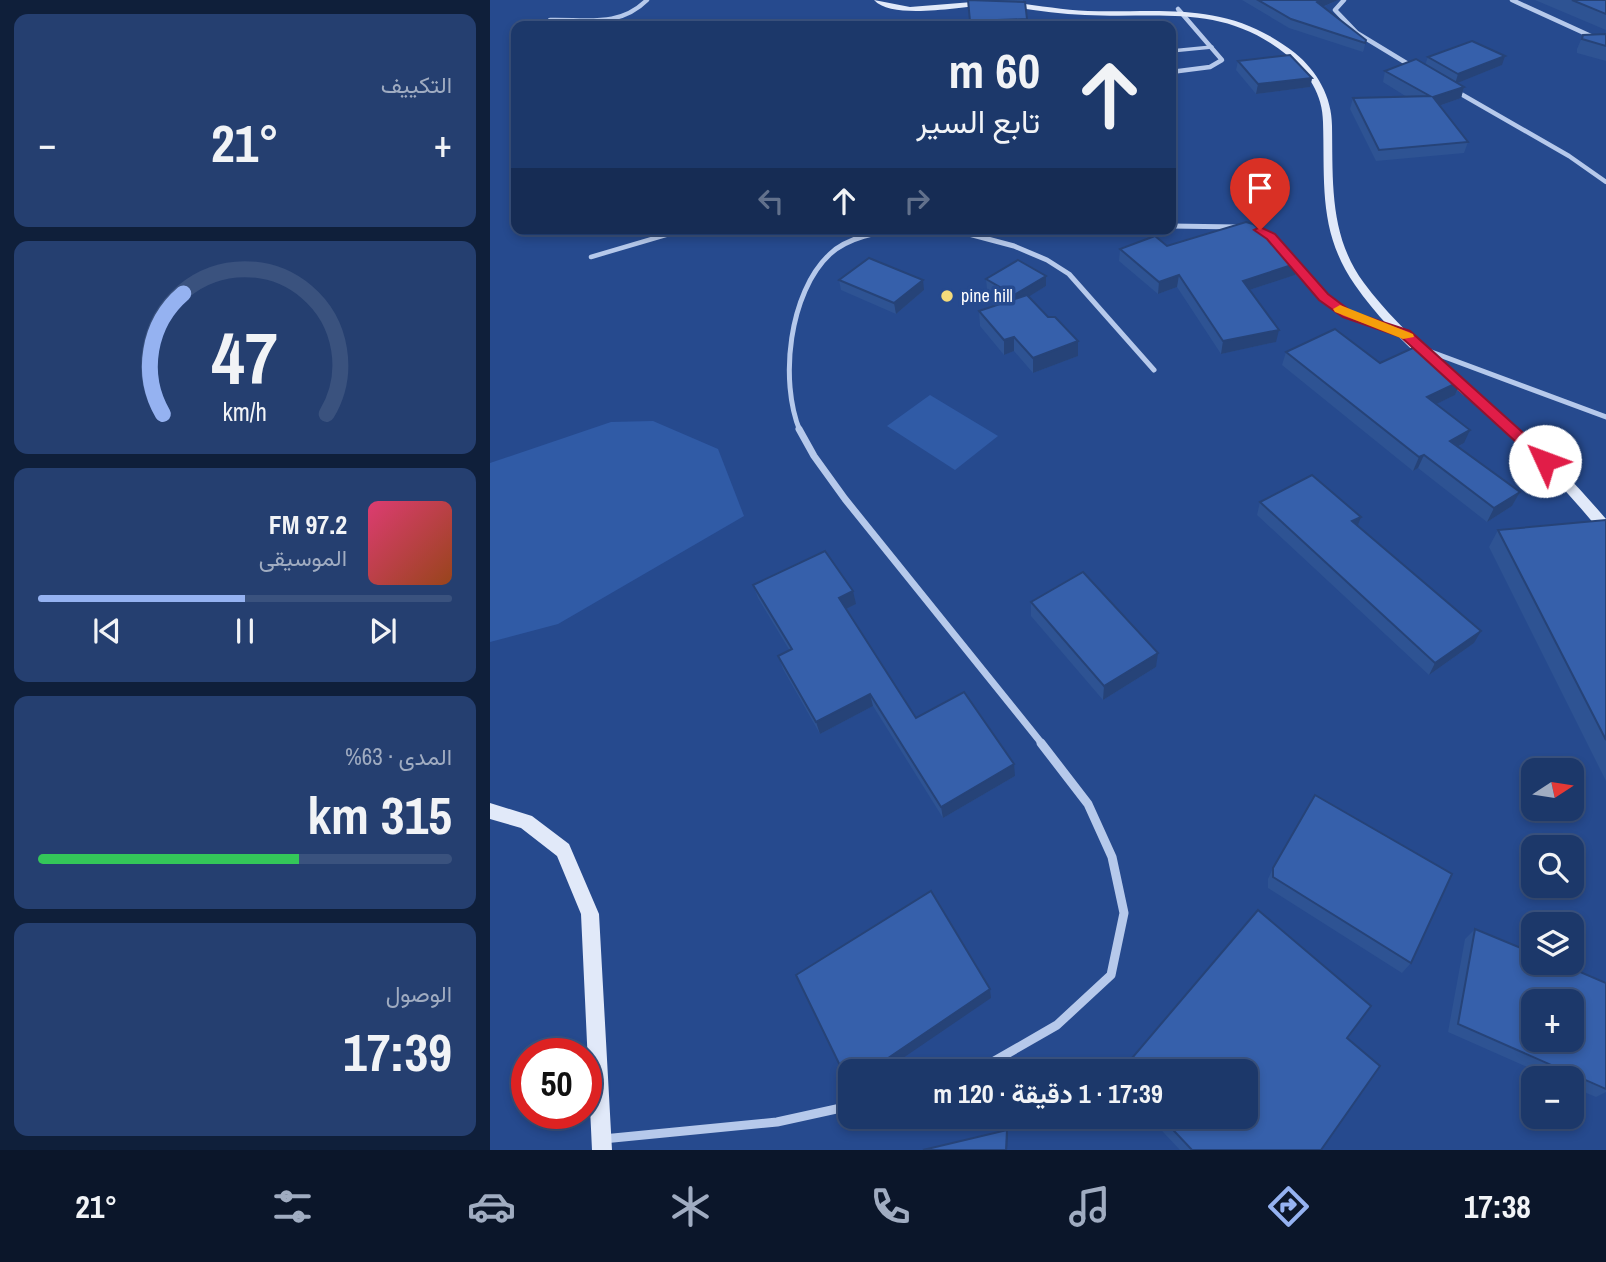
<!DOCTYPE html>
<html lang="ar">
<meta charset="utf-8">
<style>
:root{--surface:#1c386a;--page:#253f70;--text:#f1f3f6;--muted:#a0acc1;--line:#3a527e;--accent:#95b2f1}
body{margin:0;font-family:"Archivo Narrow",Vazirmatn,sans-serif;background:var(--page);color:var(--text);direction:rtl;height:100vh;display:flex;flex-direction:column;font-size:26px;white-space:nowrap}
*{box-sizing:border-box;margin:0}
p{font-size:23px;color:var(--muted)}
.icon{flex:none;width:38px;height:38px;fill:none;stroke:currentColor;stroke-width:2;stroke-linecap:round;stroke-linejoin:round}
.map{position:relative;flex:1;overflow:hidden;direction:ltr}
.panel{display:flex;flex-direction:column;gap:14px;padding:14px;background:#0f1f3a;width:490px}
.panel>*{flex:none}
.guide{position:absolute;left:21px;top:21px;width:665px;height:214px;border-radius:14px;box-shadow:0 4px 10px #0003,0 0 0 2px var(--line);direction:rtl;background:#1c386a;color:var(--text);overflow:hidden}
.needle{width:46px;rotate:78deg}
.buttons{position:absolute;left:1031px;top:758px;display:grid;gap:14px}
.buttons a{display:grid;place-items:center;width:63px;height:63px;border-radius:14px;background:var(--surface);box-shadow:0 4px 10px #0003,0 0 0 2px var(--line);font-size:35px}
.speed{position:absolute;left:21px;top:1038px;display:flex;gap:14px;font-size:35px;font-weight:700;text-align:center}
.speed>*{display:grid;place-content:center;width:91px;height:91px;border-radius:50%;background:var(--surface);box-shadow:0 4px 10px #0003,0 0 0 2px var(--line);line-height:1}
.speed .limit{border:10px solid #d22;background:#fff;color:#111}
.pin{position:absolute;display:grid;place-items:center;width:60px;height:60px;color:#fff;margin:-72px -30px;border-radius:50% 50% 50% 0;rotate:-45deg;box-shadow:0 0 7px #0007}
.pin .icon{rotate:45deg}
.me{position:absolute;width:77px;margin:-38px;rotate:313deg;stroke-linejoin:round;filter:drop-shadow(0 0 5px #0008)}
.turn{display:flex;align-items:center;gap:24px;height:147px;padding:0 21px;font-size:32px}
.turn .icon{width:91px;height:91px;stroke-width:2.5}
.turn b{display:block;font-size:49px;line-height:60px}
.lanes{display:flex;align-items:center;height:66px;padding:0 21px;background:#0003;justify-content:center;gap:35px;direction:ltr}
.lanes .off{opacity:.35}
.big{font-size:52px;font-weight:700;line-height:1.1}
.panel .tile{flex:1;display:flex;flex-direction:column;justify-content:center;gap:10px;min-width:0;padding:0 24px;border-radius:14px;background:var(--page)}
.panel .dial{align-items:center;gap:0}
.dial svg{height:182px;overflow:visible;fill:none;stroke:var(--line);stroke-width:7;stroke-linecap:round;text-anchor:middle}
.dial text{fill:var(--text);stroke:none}
.song{display:flex;align-items:center;gap:21px}
.cover{width:84px;height:84px;border-radius:10px;background:linear-gradient(135deg,hsl(340 70% 55%),hsl(20 70% 35%))}
.played{height:7px;border-radius:4px;background:linear-gradient(90deg,var(--accent) 50%,var(--line) 50%)}
.keys{display:flex;justify-content:space-around;direction:ltr}
.heat{display:flex;justify-content:space-between;align-items:center;font-size:38px;direction:ltr}
.charge{height:10px;border-radius:5px;background:linear-gradient(90deg,#34c759 63%,var(--line) 0)}
.trip{position:absolute;left:348px;top:1059px;width:420px;height:70px;border-radius:14px;background:var(--surface);box-shadow:0 4px 10px #0003,0 0 0 2px var(--line);font-weight:700;line-height:70px;text-align:center;direction:rtl}
.dock{display:flex;height:112px;justify-content:space-around;align-items:center;background:#0b162a;color:var(--muted)}
.dock .icon{width:49px;height:49px}
.dock .current{color:var(--accent)}
.dock b{font-size:32px;color:var(--text)}
main{display:flex;flex:1;min-height:0}
.map>svg:first-child{display:block}
.green{fill:#305ba6}
.lines{fill:none;stroke-linecap:round;stroke-linejoin:round}
.lane-far1{stroke:#b6c9eb;stroke-width:3.5}
.lane{stroke:#b6c9eb;stroke-width:4.5}
.street-far3{stroke:#b6c9eb;stroke-width:4.5}
.street-far2{stroke:#b6c9eb;stroke-width:5}
.street-far1{stroke:#b6c9eb;stroke-width:7}
.street{stroke:#b6c9eb;stroke-width:9}
.secondary{fill:#e1e9f9;fill-rule:evenodd}
.wall{fill:#2e5393}
.shaded-wall{fill:#264378}
.building{fill:#3660ab;stroke:#264378;stroke-width:2;fill-rule:evenodd}
.route{fill:#e11d48;stroke:#92132f;stroke-width:2}
.slow{fill:#f59e0b}
.poi-dot{fill:#f4db7b;stroke:#264a8e;stroke-width:2.5}
.labels{text-anchor:middle;stroke-width:7;stroke-linejoin:round;paint-order:stroke}
.far-poi-label{font-size:18px;fill:#fff;stroke:#264a8e;text-anchor:start}
</style>
<main>
<div class="map">
<svg width="1116" height="1150" viewBox="0 0 1116 1150">
<rect width="100%" height="100%" fill="#264a8e"/>
<!-- green -->
<g class="green">
<path d="M440,395L508,436L465,470L397,426Z"/>
<path d="M163,421L228,449L254,516L68,624L0,642V463L121,422Z"/>
</g>
<g class="lines">
<!-- lane-far1 -->
<path class="lane-far1" d="M681,51L722,47"/>
<!-- lane -->
<path class="lane" d="M101,257L196,229"/>
<!-- street-far3 -->
<g class="street-far3">
<path d="M854,0L845,10L867,33L923,67"/>
<path d="M1022,0L1116,43"/>
<path d="M60,20C96,19 129,28 157,0"/>
<path d="M681,72L720,67L732,60L688,9"/>
<path d="M964,90L1079,156L1116,182"/>
</g>
<!-- street-far2 -->
<g class="street-far2">
<path d="M681,226L747,227"/>
<path d="M460,229L524,246L557,260L579,274L664,370"/>
<path d="M766,230C797,243 809,273 832,295C854,316 884,325 912,333"/>
<path d="M928,347L1116,417"/>
<path d="M310,431C289,381 299,292 340,254C358,237 388,232 411,229"/>
</g>
<!-- street-far1 -->
<path class="street-far1" d="M309,429L324,456L355,499L553,745"/>
<!-- street -->
<g class="street">
<path d="M481,1071L494,1067L567,1025L621,975L634,913L622,857L598,804L551,743"/>
<path d="M113,1139L287,1122L360,1106"/>
</g>
<!-- secondary -->
<g class="secondary">
<path d="M384,0L420,7L495,1L499,3L495,5C469,7 402,20 384,0Z"/>
<path d="M519,2C545,5 571,10 598,11C677,13 737,0 805,53C827,71 842,97 842,126C843,181 839,236 874,283C915,338 972,380 1024,425C1057,454 1087,485 1116,519V533L1111,532C1081,496 1051,463 1017,432C965,386 905,343 865,285C828,232 835,183 833,122C833,95 818,72 797,55C732,3 672,19 595,15C569,14 542,10 516,6V2Z"/>
<path d="M0,803L42,816L79,844L109,914L122,1150H102L91,914L67,856L31,828L0,819Z"/>
</g>
</g>
<!-- wall -->
<g class="wall">
<path d="M478,0L537,19L538,26H480Z"/>
<path d="M501,0H533V2Z"/>
<path d="M752,0H848L833,7L876,40L874,49L873,52L799,28Z"/>
<path d="M1045,0H1116V30Z"/>
<path d="M1116,34V61L1087,53V49L1093,35Z"/>
<path d="M938,57L1012,65L967,83L974,87L971,98L949,106L978,142L974,153L886,161L860,109L863,98L917,97L893,82L895,71L935,65Z"/>
<path d="M748,61L822,78L820,87L766,94L746,70Z"/>
<path d="M677,246L808,263L805,275L759,290L786,342L731,354L687,287L668,294L629,261L630,249Z"/>
<path d="M556,276V286L539,296L558,317L588,341V356L543,373L524,351L514,355L490,326L489,311L518,301L497,289L496,279Z"/>
<path d="M349,280L434,290L406,314L351,290Z"/>
<path d="M796,352L890,363L971,381L965,395L946,404L974,443L968,447L1030,492L1022,506L997,522L928,468L923,471L792,365Z"/>
<path d="M770,502L867,526L984,643L939,675L767,515Z"/>
<path d="M1116,520V781L999,547L1008,530Z"/>
<path d="M263,585L366,604L356,609L426,718L525,776L453,818L383,706L330,734L293,669L288,656L300,651L268,598Z"/>
<path d="M541,602L666,667L613,700L541,616Z"/>
<path d="M783,868L921,963L912,973L778,888V879Z"/>
<path d="M985,929L1116,983V1092L1106,1097L1082,1087V1078H1062L958,1032L975,939Z"/>
<path d="M857,1038L831,1150H690L658,1116H756Z"/>
</g>
<!-- shaded-wall -->
<g class="shaded-wall">
<path d="M830,0H848L825,10L827,2Z"/>
<path d="M1015,56L1012,65L965,84L968,74Z"/>
<path d="M822,78L820,87L766,94L768,84Z"/>
<path d="M974,87L971,98L940,109L943,97Z"/>
<path d="M808,263L805,275L750,293L753,281Z"/>
<path d="M689,275L687,287L668,294L669,282Z"/>
<path d="M556,276V286L525,305L524,295Z"/>
<path d="M433,280L434,290L406,314L404,303Z"/>
<path d="M789,330L786,342L731,354L733,341Z"/>
<path d="M524,337V351L514,355V340Z"/>
<path d="M588,341V356L543,373V358Z"/>
<path d="M971,381L965,395L932,411L937,397Z"/>
<path d="M980,430L974,443L954,454L960,441Z"/>
<path d="M934,455L928,468L923,471L929,457Z"/>
<path d="M1030,492L1022,506L997,522L1004,508Z"/>
<path d="M871,517L866,530L862,521Z"/>
<path d="M363,591L366,604L352,611L349,598Z"/>
<path d="M991,631L984,643L939,675L945,663Z"/>
<path d="M668,653L666,667L613,700L614,686Z"/>
<path d="M380,694L383,706L330,734L326,722Z"/>
<path d="M524,764L525,776L453,818L451,807Z"/>
<path d="M500,989L501,998L394,1071H379Z"/>
<path d="M517,1130L518,1136L517,1150H516Z"/>
</g>
<!-- building -->
<g class="building">
<path d="M478,0L535,2L537,19L480,21Z"/>
<path d="M768,0H830L827,2L876,40L875,43L801,19Z"/>
<path d="M1082,0H1116V14Z"/>
<path d="M1116,34V46L1092,39L1093,35Z"/>
<path d="M982,41L1015,56L968,74L938,57Z"/>
<path d="M800,55L822,78L768,84L748,61Z"/>
<path d="M926,59L974,87L943,97L978,142L889,150L863,98L940,96L895,71Z"/>
<path d="M756,222L763,224L808,263L753,281L789,330L733,341L689,275L669,282L630,249L665,236L677,246Z"/>
<path d="M379,258L433,280L404,303L349,280Z"/>
<path d="M528,260L556,276L524,295L496,279Z"/>
<path d="M537,295L558,317H565L588,341L543,358L524,337L514,340L489,311Z"/>
<path d="M845,329L890,363L925,347L971,381L937,397L980,430L960,441L1030,492L1004,508L934,455L929,457L796,352Z"/>
<path d="M822,475L871,517L862,521L991,631L945,663L770,502Z"/>
<path d="M1116,520V740L1008,530Z"/>
<path d="M335,551L363,591L349,598L426,718L474,692L524,764L451,807L380,694L326,722L288,656L302,649L263,585Z"/>
<path d="M593,572L668,653L614,686L541,602Z"/>
<path d="M825,795L962,874L921,963L783,877V868Z"/>
<path d="M441,891L500,989L379,1071H360V1083L359,1084L306,975Z"/>
<path d="M768,910L881,1006L857,1038L890,1066L831,1150H702L670,1116H756V1071H631Z"/>
<path d="M985,929L1043,953V962H1067L1116,983V1089L968,1024ZM1043,1001H1082V1040H1043Z"/>
<path d="M517,1130L516,1150H433Z"/>
</g>
<!-- route -->
<path class="route" d="M770,227L785,234L838,294L862,312L920,331L1060,457V464H1050L911,337L853,317L829,300L777,239L764,230Z"/>
<!-- slow -->
<path class="slow" d="M850,305L923,334L924,337L913,339L845,312L843,309Z"/>
<!-- markers -->
<circle class="poi-dot" cx="457" cy="296" r="7"/>
<g class="labels">
<!-- far-poi labels -->
<g class="far-poi-label">
<text x="471" y="302">pine hill</text>
</g>
</g>
</svg>
<div class="buttons">
<a><svg class="needle" viewBox="-14 -14 28 28"><path d="M0-13l5 13h-10z" fill="#e53935"/><path d="M0 13l5-13h-10z" fill="#a0acc1"/></svg></a>
<a><svg class="icon" aria-label="search" viewBox="0 0 24 24"><circle cx="10" cy="10" r="6"/><path d="M15 15l6 6"/></svg></a>
<a><svg class="icon" aria-label="layers" viewBox="0 0 24 24"><path d="M12 4l9 5-9 5-9-5zM3 14l9 5 9-5"/></svg></a>
<a>+</a>
<a>−</a>
</div>
<div class="speed"><div class="limit">50</div></div>
<div class="pin" style="left:770px;top:230px;background:#d93025"><svg class="icon" aria-label="arrive" viewBox="0 0 24 24"><path d="M6 21V4h12l-3 4 3 4H6"/></svg></div>
<svg class="me" style="left:1055px;top:461px" viewBox="-20 -20 40 40"><circle r="19" fill="#fff"/><path d="M0-13L10 11 0 6-10 11z" fill="#e11d48"/></svg>
<div class="trip">17:39 · 1 دقيقة · 120 m</div>
<div class="guide">
<div class="turn"><svg class="icon" aria-label="ahead" viewBox="0 0 24 24"><path d="M12 20V5M6 11l6-6 6 6"/></svg><div><b>60 m</b>تابع السير</div></div>
<div class="lanes"><svg class="icon off" aria-label="left" viewBox="0 0 24 24"><path d="M17 20v-9H6M10 6l-5 5 5 5"/></svg><svg class="icon" aria-label="ahead" viewBox="0 0 24 24"><path d="M12 20V5M6 11l6-6 6 6"/></svg><svg class="icon off" aria-label="right" viewBox="0 0 24 24"><path d="M7 20v-9h11M14 6l5 5-5 5"/></svg></div>
</div>
</div>
<section class="panel">
<div class="tile"><p>التكييف</p>
<div class="heat"><a>−</a><b class="big">21°</b><a>+</a></div>
</div>
<div class="tile dial"><svg viewBox="0 0 100 80">
<path d="M14 69A42 42 0 1 1 86 69"/>
<path d="M14 69A42 42 0 0 1 23 16" stroke="#95b2f1"/>
<text x="50" y="56" font-size="32" font-weight="700">47</text>
<text x="50" y="72" font-size="11">km/h</text>
</svg></div>
<div class="tile">
<div class="song"><i class="cover"></i><div><b>97.2 FM</b><p>الموسيقى</p></div></div>
<div class="played"></div>
<div class="keys"><svg class="icon" aria-label="previous" viewBox="0 0 24 24"><path d="M18 5L8 12l10 7zM5 5v14"/></svg><svg class="icon" aria-label="pause" viewBox="0 0 24 24"><path d="M8 5v14M16 5v14"/></svg><svg class="icon" aria-label="next" viewBox="0 0 24 24"><path d="M6 5l10 7-10 7zM19 5v14"/></svg></div>
</div>
<div class="tile"><p>المدى · 63%</p><b class="big">315 km</b><div class="charge"></div></div>
<div class="tile"><p>الوصول</p><b class="big">17:39</b></div>
</section>
</main>
<nav class="dock">
<b>17:38</b>
<svg class="icon current" aria-label="directions" viewBox="0 0 24 24"><path d="M12 3l9 9-9 9-9-9zM9 14v-3h6M13 9l2 2-2 2"/></svg>
<svg class="icon" aria-label="music" viewBox="0 0 24 24"><path d="M9 18V5l10-2v13"/><circle cx="6" cy="18" r="3"/><circle cx="16" cy="16" r="3"/></svg>
<svg class="icon" aria-label="phone" viewBox="0 0 24 24"><path d="M5 4h4l2 5-3 2q2 4 5 5l2-3 5 2v4C11 20 4 13 5 4z"/></svg>
<svg class="icon" aria-label="climate" viewBox="0 0 24 24"><path d="M12 3v18M4 7l16 10M4 17L20 7"/></svg>
<svg class="icon" aria-label="car" viewBox="0 0 24 24"><path d="M5 17H2v-5l4-1 3-4h7l3 4 3 1v5h-3M9 17h6M6 11h13"/><circle cx="7" cy="17" r="2"/><circle cx="17" cy="17" r="2"/></svg>
<svg class="icon" aria-label="filters" viewBox="0 0 24 24"><path d="M4 7h16M4 17h16"/><circle cx="9" cy="7" r="2"/><circle cx="15" cy="17" r="2"/></svg>
<b>21°</b>
</nav>
